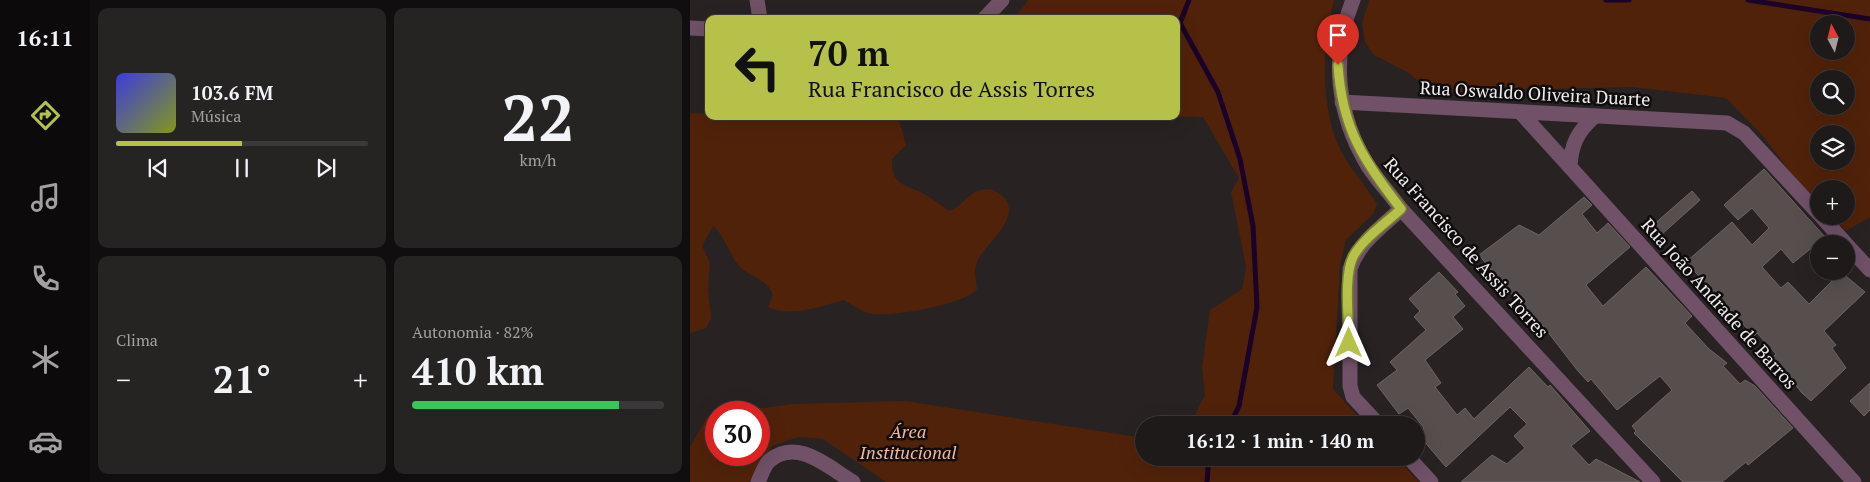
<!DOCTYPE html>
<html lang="pt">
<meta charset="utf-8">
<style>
:root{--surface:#1e1a1a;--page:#262323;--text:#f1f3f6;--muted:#a1a1a2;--line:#3c3839;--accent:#b6c149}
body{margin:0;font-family:"PT Serif",serif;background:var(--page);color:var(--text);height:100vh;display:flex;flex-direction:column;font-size:19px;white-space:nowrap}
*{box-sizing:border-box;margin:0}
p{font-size:16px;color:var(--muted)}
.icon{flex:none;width:28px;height:28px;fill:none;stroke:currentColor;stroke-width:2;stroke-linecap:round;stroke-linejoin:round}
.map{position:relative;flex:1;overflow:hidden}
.side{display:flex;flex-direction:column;gap:8px;padding:8px;background:#100e0e;width:600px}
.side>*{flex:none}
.hud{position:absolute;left:15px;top:15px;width:475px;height:105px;border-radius:10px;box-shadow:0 5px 20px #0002,0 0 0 1px var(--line);background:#b6c149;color:#111;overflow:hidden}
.needle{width:32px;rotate:353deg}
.buttons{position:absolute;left:1120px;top:15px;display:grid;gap:10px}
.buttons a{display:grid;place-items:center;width:45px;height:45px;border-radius:50%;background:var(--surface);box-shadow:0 5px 20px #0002,0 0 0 1px var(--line);font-size:25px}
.speed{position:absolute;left:15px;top:401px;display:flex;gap:10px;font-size:25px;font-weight:700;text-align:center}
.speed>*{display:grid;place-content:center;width:65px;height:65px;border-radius:50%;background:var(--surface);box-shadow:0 5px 20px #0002,0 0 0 1px var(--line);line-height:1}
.speed .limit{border:8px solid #d22;background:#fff;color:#111}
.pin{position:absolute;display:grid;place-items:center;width:42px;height:42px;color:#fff;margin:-51px -21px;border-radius:50% 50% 50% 0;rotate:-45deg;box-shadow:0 0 5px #0007}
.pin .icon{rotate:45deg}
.me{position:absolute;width:55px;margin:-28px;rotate:0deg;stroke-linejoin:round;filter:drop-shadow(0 0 4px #0008)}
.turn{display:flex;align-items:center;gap:18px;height:105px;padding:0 20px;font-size:22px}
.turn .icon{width:65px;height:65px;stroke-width:2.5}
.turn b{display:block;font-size:35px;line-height:42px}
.big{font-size:38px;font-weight:700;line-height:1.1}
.side .tile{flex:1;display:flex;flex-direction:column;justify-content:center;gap:8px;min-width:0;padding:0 18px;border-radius:10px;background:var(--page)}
.side .dial{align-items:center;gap:0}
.dial b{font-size:65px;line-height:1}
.song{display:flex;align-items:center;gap:15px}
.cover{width:60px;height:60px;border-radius:8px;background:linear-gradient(135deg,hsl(240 70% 55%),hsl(70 70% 35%))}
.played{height:5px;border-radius:2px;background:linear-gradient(90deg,var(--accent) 50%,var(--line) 50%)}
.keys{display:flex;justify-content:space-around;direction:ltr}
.heat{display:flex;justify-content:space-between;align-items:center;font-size:28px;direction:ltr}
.charge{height:8px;border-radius:4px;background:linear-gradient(90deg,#34c759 82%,var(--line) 0)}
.side .tiles{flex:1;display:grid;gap:8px;grid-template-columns:repeat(2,1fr)}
.trip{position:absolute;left:445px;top:416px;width:290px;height:50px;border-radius:25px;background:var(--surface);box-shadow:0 5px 20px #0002,0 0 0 1px var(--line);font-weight:700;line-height:50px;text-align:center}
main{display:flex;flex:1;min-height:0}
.tabs{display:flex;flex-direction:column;width:90px;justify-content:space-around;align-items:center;background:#0c0a0a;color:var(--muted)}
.tabs .icon{width:35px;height:35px}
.tabs .on{color:var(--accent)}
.tabs b{font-size:22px;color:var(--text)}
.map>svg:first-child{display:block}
.green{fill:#51220a;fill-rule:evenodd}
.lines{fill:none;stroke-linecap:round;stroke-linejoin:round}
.stream{stroke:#1b0029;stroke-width:5}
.building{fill:#564f4e;stroke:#6d6564}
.minor{stroke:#705168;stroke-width:15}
.route-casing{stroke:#767d2f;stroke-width:12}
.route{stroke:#b6c149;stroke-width:9}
.labels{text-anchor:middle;stroke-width:5;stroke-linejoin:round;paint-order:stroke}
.street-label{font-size:18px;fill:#f0ebec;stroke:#0f0c0d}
.park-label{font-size:18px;font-style:italic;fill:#f8b596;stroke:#0f0c0d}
</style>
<main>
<nav class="tabs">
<b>16:11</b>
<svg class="icon on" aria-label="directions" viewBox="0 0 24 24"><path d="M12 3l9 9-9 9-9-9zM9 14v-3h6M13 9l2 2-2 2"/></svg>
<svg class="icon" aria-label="music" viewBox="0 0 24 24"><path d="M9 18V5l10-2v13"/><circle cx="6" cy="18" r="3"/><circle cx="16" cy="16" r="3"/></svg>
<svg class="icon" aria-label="phone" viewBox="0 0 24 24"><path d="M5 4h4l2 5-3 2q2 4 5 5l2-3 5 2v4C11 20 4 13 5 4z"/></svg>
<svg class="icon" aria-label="climate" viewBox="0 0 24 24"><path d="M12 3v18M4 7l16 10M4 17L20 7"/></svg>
<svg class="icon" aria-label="car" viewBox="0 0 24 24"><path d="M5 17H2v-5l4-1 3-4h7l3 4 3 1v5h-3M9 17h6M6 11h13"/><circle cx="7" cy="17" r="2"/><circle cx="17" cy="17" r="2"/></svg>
</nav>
<section class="side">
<div class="tiles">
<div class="tile">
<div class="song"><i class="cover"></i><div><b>103.6 FM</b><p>Música</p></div></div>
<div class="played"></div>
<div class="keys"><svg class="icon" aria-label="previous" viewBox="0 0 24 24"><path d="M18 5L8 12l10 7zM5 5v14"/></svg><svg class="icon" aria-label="pause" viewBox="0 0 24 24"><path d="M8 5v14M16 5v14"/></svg><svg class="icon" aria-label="next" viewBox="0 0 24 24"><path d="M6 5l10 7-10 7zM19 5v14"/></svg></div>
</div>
<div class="tile dial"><b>22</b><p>km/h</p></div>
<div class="tile"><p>Clima</p>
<div class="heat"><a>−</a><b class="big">21°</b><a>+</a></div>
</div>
<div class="tile"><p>Autonomia · 82%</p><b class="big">410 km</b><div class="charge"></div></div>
</div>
</section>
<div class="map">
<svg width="1180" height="482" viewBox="0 0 1180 482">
<rect width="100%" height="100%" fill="#282223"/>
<!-- green -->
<g class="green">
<path d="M338,0H644C633,45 630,95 646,140C655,164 674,183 687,204L683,214L656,240L650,265L643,389L676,425H500L515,395L512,367L520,310L552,289L553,286L556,266L541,192L549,178L513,117L450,116H486V19H324Z"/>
<path d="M679,0H1180V217L1156,231L1142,216H1156V189H1129V202L1101,173L1073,136L1036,98L943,87L803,90L781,95L759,92L747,97L719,73L684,55L675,42L672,24ZM1129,24H1156V51H1129ZM1129,79H1156V106H1129ZM1129,134H1156V161H1129Z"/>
<path d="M0,113L19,114V116H200L210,123L216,145L202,159C201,187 217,184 236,195C244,200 252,206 259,211C272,207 277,193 291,190C299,188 306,190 312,196C335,216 295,243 287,262C283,271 286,279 287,289C277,304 196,319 178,313C170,311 161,304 154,300C131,306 101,318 78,307L83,295C77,279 63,279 51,268C39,256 36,237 23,226L12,246L20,263L18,290L21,318L16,328L0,333Z"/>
<path d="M215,401L454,438V458H706L729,482H196L133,439L108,437L82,446L59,482H0V447L17,417L26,415V455H69V412H45L101,404Z"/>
</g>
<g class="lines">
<!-- stream -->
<g class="stream">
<path d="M499,0L490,23L528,92L550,159L563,226L567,307L549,406L540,425"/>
<path d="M916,0H939"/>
<path d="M1058,0L1180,19"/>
<path d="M517,482L518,467L523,458"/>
</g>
</g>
<!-- building -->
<g class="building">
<path d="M1074,169L1135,237L1103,263L1091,249L1072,267L1091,288L1098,282L1119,304L1151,272L1175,292L1134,331L1146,345L1142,348L1156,368L1121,401L1112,393L1083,357L1086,354L1067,333L1064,336L996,262L1042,222L1062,245L1079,228L1062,208L1048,220L1034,205Z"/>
<path d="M1002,191L1010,200L971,235L962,226Z"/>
<path d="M894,197L902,205L892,214L907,233L918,223L940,247L896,285L913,306L956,267L1002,316L995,323L1019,349L1037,363L1033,366L1050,384L1055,380L1065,386L1103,428L1058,465L1056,462L1032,482H993L944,433L946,431L942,426L982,390L970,376L927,410L901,379L898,382L888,371L850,322L837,308L834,310L789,255L829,225L849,235Z"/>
<path d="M749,272L768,292L765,294L775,306L763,317L773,329L735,360L751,383L745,387L767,415L775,408L784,419L839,367L858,387L860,385L900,431L881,446L899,465L906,459L950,482H771L802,455L817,464L835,448L824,436L837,424L820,407L756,467L727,433L734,428L718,408L709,414L687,385L707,370L700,362L736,330L724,317L730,311L719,299Z"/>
<path d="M1180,383V410L1174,416L1160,401Z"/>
</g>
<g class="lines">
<!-- minor -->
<g class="minor">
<path d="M67,0L70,19"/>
<path d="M663,0C640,56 647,115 678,166C688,181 701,195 711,209L963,482"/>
<path d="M294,19L312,0"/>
<path d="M0,28L19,29"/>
<path d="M652,102L1037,123L1054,133L1129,214"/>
<path d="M831,113L880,167C881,144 888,131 905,116"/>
<path d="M880,167L1164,482"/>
<path d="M1131,216L1156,244"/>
<path d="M1156,244L1180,270"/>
<path d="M689,425L663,397L660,386V269C668,243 692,227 711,209"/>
<path d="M719,458L741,482"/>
<path d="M68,482C71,476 74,466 79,461C107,437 138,467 163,482"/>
</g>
</g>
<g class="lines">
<!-- route casing -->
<g class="route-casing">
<path id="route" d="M648,65C652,129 673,159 711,209C696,223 675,237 664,255C653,274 659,320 659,343"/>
</g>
<!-- route -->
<use href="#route" class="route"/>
</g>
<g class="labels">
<!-- street labels -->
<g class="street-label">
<text transform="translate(845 94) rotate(3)" y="6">Rua Oswaldo Oliveira Duarte</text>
<text transform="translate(776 248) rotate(48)" y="6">Rua Francisco de Assis Torres</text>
<text transform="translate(1029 304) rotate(48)" y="6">Rua João Andrade de Barros</text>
</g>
<!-- park labels -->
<g class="park-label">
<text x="218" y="438">Área<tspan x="218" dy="21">Institucional</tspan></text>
</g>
</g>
</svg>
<div class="buttons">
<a><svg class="needle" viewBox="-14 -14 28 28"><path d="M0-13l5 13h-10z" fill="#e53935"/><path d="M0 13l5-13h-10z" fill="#a1a1a2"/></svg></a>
<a><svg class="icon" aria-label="search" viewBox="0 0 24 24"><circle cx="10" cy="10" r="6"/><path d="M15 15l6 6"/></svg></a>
<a><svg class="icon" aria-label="layers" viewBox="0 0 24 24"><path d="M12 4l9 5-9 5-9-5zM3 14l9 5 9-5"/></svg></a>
<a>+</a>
<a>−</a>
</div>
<div class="speed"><div class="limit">30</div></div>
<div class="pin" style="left:648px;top:65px;background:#d93025"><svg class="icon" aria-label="arrive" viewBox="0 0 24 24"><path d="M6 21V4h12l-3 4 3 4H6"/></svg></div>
<svg class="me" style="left:659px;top:343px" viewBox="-20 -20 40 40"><path d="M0-17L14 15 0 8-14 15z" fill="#b6c149" stroke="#fff" stroke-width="4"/></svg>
<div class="trip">16:12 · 1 min · 140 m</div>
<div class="hud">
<div class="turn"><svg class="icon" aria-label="left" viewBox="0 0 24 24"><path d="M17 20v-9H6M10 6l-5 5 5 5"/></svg><div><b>70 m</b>Rua Francisco de Assis Torres</div></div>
</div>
</div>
</main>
